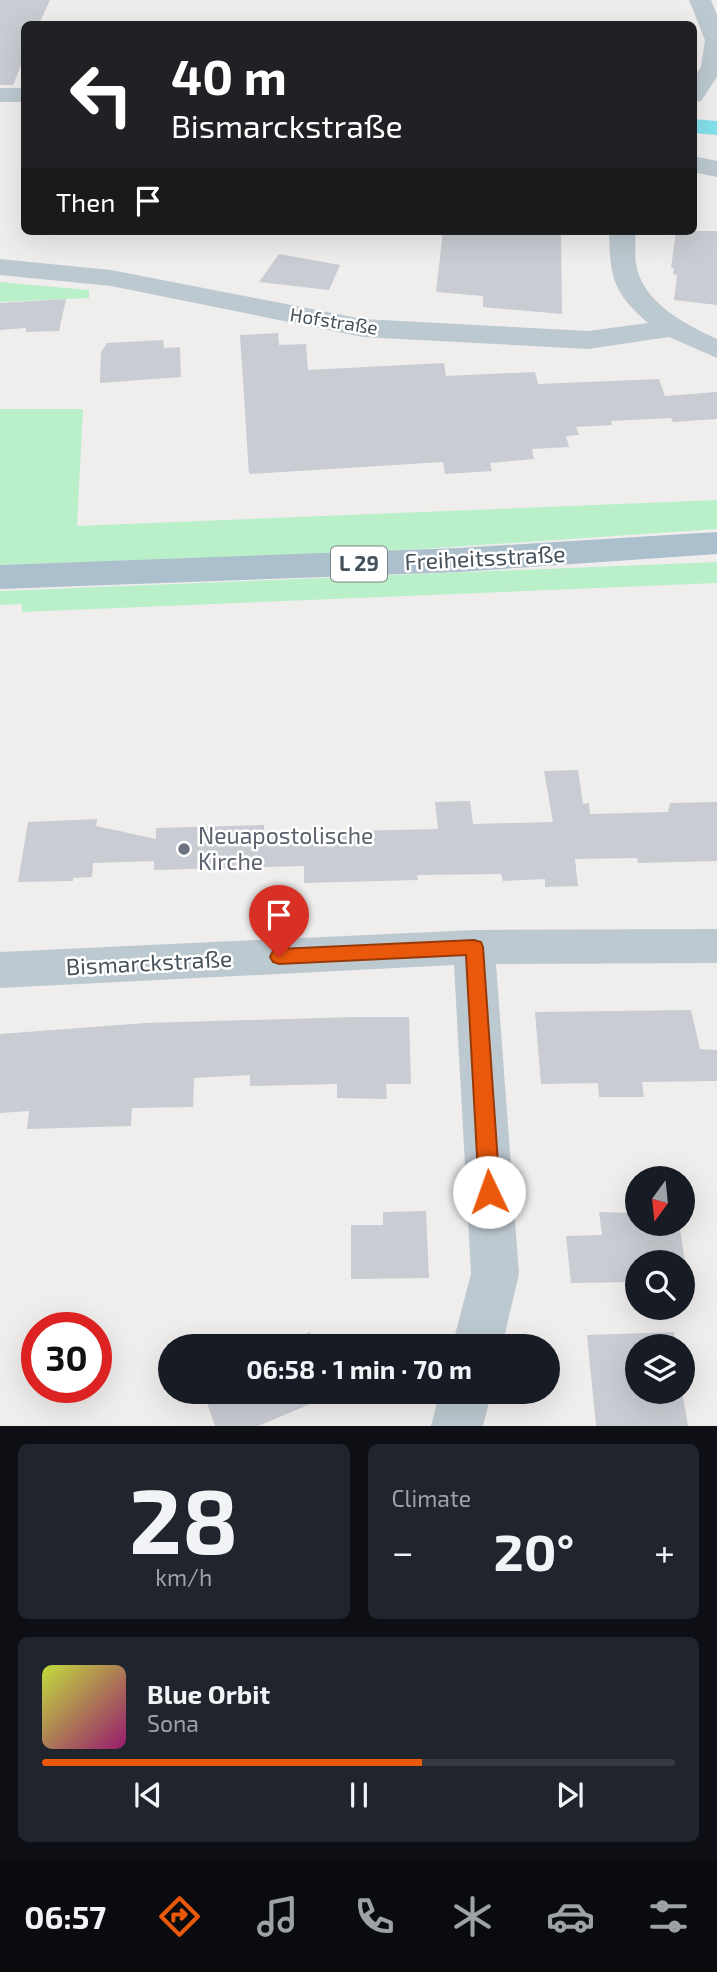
<!DOCTYPE html>
<meta charset="utf-8">
<style>
:root{--surface:#171b24;--page:#20242c;--text:#f1f3f6;--muted:#9ea1a6;--line:#363941;--accent:#ea580c}
body{margin:0;font-family:"Exo 2",sans-serif;background:var(--page);color:var(--text);height:100vh;display:flex;flex-direction:column;font-size:26px;white-space:nowrap}
*{box-sizing:border-box;margin:0}
p{font-size:23px;color:var(--muted)}
.icon{flex:none;width:38px;height:38px;fill:none;stroke:currentColor;stroke-width:2;stroke-linecap:round;stroke-linejoin:round}
.map{position:relative;height:1426px;overflow:hidden}
.details{display:flex;flex-direction:column;gap:18px;padding:18px;background:#0d0f14;flex:1}
.details>*{flex:none}
.guide{position:absolute;left:21px;top:21px;width:676px;height:214px;border-radius:10px;box-shadow:0 7px 28px #0002;background:#202124;color:#fff;overflow:hidden}
.needle{width:46px;rotate:195deg}
.buttons{position:absolute;left:625px;top:1166px;display:grid;gap:14px}
.buttons a{display:grid;place-items:center;width:70px;height:70px;border-radius:50%;background:var(--surface);box-shadow:0 7px 28px #0002;font-size:35px}
.speed{position:absolute;left:21px;top:1312px;display:flex;gap:14px;font-size:35px;font-weight:700;text-align:center}
.speed>*{display:grid;place-content:center;width:91px;height:91px;border-radius:50%;background:var(--surface);box-shadow:0 7px 28px #0002;line-height:1}
.speed .limit{border:10px solid #d22;background:#fff;color:#111}
.pin{position:absolute;display:grid;place-items:center;width:60px;height:60px;color:#fff;margin:-72px -30px;border-radius:50% 50% 50% 0;rotate:-45deg;box-shadow:0 0 7px #0007}
.pin .icon{rotate:45deg}
.me{position:absolute;width:77px;margin:-38px;rotate:357deg;stroke-linejoin:round;filter:drop-shadow(0 0 5px #0008)}
.turn{display:flex;align-items:center;gap:24px;height:147px;padding:0 35px;font-size:32px}
.turn .icon{width:91px;height:91px;stroke-width:2.5}
.turn b{display:block;font-size:49px;line-height:60px}
.then{display:flex;align-items:center;height:66px;padding:0 35px;background:#0003;gap:14px;font-size:26px}
.big{font-size:52px;font-weight:700;line-height:1.1}
.details .widget{flex:1;display:flex;flex-direction:column;justify-content:center;gap:10px;min-width:0;padding:0 24px;border-radius:10px;background:var(--page)}
.details .dial{align-items:center;gap:0}
.dial b{font-size:91px;line-height:1}
.song{display:flex;align-items:center;gap:21px}
.cover{width:84px;height:84px;border-radius:10px;background:linear-gradient(135deg,hsl(70 70% 55%),hsl(320 70% 35%))}
.played{height:7px;border-radius:4px;background:linear-gradient(90deg,var(--accent) 60%,var(--line) 60%)}
.keys{display:flex;justify-content:space-around;direction:ltr}
.heat{display:flex;justify-content:space-between;align-items:center;font-size:38px;direction:ltr}
.details .tiles{flex:1;display:grid;gap:18px;grid-template-columns:1fr 1fr}
.widget:last-child{grid-column:span 2}
.trip{position:absolute;left:158px;top:1334px;width:402px;height:70px;border-radius:35px;background:var(--surface);box-shadow:0 7px 28px #0002;font-weight:700;line-height:70px;text-align:center}
.menu{display:flex;height:112px;justify-content:space-around;align-items:center;background:#090b0e;color:var(--muted)}
.menu .icon{width:49px;height:49px}
.menu .selected{color:var(--accent)}
.menu b{font-size:32px;color:var(--text)}
.map>svg:first-child{display:block}
.green{fill:#b9f0ca}
.lines{fill:none;stroke-linecap:round;stroke-linejoin:round}
.canal{fill:#85e0ee;fill-rule:evenodd}
.building{fill:#c9ccd2}
.minor{fill:#bdc9d0;fill-rule:evenodd}
.primary{fill:#abbfcd;fill-rule:evenodd}
.route{fill:#ea580c;stroke:#983908;stroke-width:2}
.worship-dot{fill:#6b7280;stroke:#fff;stroke-width:2.5}
.labels{text-anchor:middle;stroke-width:5;stroke-linejoin:round;paint-order:stroke}
.far-street-label{font-size:19px;fill:#45525b;stroke:#fff}
.shield{fill:#fff;stroke:#7d868c;stroke-width:2}
.shield-label{font-size:21px;font-weight:bold;fill:#45525b}
.street-label{font-size:23px;fill:#45525b;stroke:#fff}
.worship-label{font-size:23px;fill:#5b616d;stroke:#fff;text-anchor:start}
</style>
<div class="map">
<svg width="717" height="1426" viewBox="0 0 717 1426">
<rect width="100%" height="100%" fill="#f0eded"/>
<!-- green -->
<g class="green">
<path d="M0,282L89,290V298L0,302Z"/>
<path d="M0,409H83L77,526L717,500V529L393,551L0,565Z"/>
<path d="M717,562V583L22,612V604L0,605V591Z"/>
</g>
<g class="lines">
<!-- canal -->
<path class="canal" d="M693,119L717,121V135L693,133Z"/>
</g>
<!-- building -->
<g class="building">
<path d="M0,0H50L39,24H24V58L13,85H0Z"/>
<path d="M443,231H561L562,314L483,307V296L436,292Z"/>
<path d="M676,231H717V305L674,300L677,275L673,274L674,268H671Z"/>
<path d="M279,254L340,265L329,290L259,282Z"/>
<path d="M66,299L59,331L26,332V328L0,330V303Z"/>
<path d="M278,333L279,345L306,344L308,370L444,363L446,376L535,372L538,384L659,379L665,396L717,392V419L673,422L671,418L611,421L612,425L576,427L579,435L566,436L569,447L532,449L534,459L490,463L492,471L445,474L443,462L249,474L240,335Z"/>
<path d="M163,340L164,348L180,347L181,377L100,383L101,352L107,343Z"/>
<path d="M578,770L583,804L589,803L590,814L668,812L670,803L717,802V861L638,863L637,858L575,859L578,886L545,887V879L503,881L501,874L417,875L418,880L304,883V866L154,870V861L93,863L92,877L73,878V881L18,882L28,822L97,819L96,826L156,839V828L264,825V833L438,829L435,802L470,801L473,824L553,822L544,771Z"/>
<path d="M691,1010L700,1049L717,1050V1081L642,1082L644,1097H599L598,1083L541,1084L535,1012Z"/>
<path d="M355,1017H409L411,1084H386L387,1099L337,1098V1084L250,1086V1075L194,1078L193,1107L132,1108L131,1126L27,1129L29,1111L0,1113V1034L146,1023Z"/>
<path d="M426,1211L429,1278L351,1279V1225H383V1212Z"/>
<path d="M599,1212L637,1213V1223H679L688,1281H682V1262H637V1282L571,1283L566,1236L602,1235Z"/>
<path d="M310,1332L315,1346H278Z"/>
<path d="M674,1332L676,1346H637V1391H682L688,1426H596L587,1335Z"/>
<path d="M203,1391H333L334,1394L258,1426H215Z"/>
</g>
<g class="lines">
<!-- minor -->
<g class="minor">
<path d="M689,0H711L717,15V77L701,101L693,103V78L701,67L705,40Z"/>
<rect x="0" y="88" width="24" height="14"/>
<path d="M693,156L717,161V177L693,172Z"/>
<path d="M609,231H635C636,244 634,257 637,269C646,304 686,325 717,339V358L669,337L588,349L363,337L111,286L0,275V259L111,270L363,319L588,331L648,323C612,292 610,276 609,231Z"/>
<path d="M717,929V963L496,964L519,1274L502,1346H452L471,1274L454,965L0,988V952L474,930Z"/>
<path d="M440,1391H492L483,1426H431Z"/>
</g>
<!-- primary -->
<path class="primary" d="M717,532V554L459,572L0,589V565L459,548Z"/>
</g>
<!-- route -->
<path class="route" d="M474,940L481,942L483,947L500,1192L497,1199L489,1202L482,1199L479,1192L466,955L279,964L273,962L270,957L273,951L279,949Z"/>
<!-- markers -->
<circle class="worship-dot" cx="184" cy="849" r="7"/>
<g class="labels">
<!-- far-street labels -->
<g class="far-street-label">
<text transform="translate(334 321) rotate(9)" y="7">Hofstraße</text>
</g>
<!-- shield labels -->
<rect class="shield" x="331" y="546.5" width="56" height="35" rx="5"/>
<g class="shield-label">
<text x="359" y="571">L 29</text>
</g>
<!-- street labels -->
<g class="street-label">
<text transform="translate(485 558) rotate(-3)" y="8">Freiheitsstraße</text>
<text transform="translate(149 963) rotate(-3)" y="8">Bismarckstraße</text>
</g>
<!-- worship labels -->
<g class="worship-label">
<text x="198" y="844">Neuapostolische<tspan x="198" dy="26">Kirche</tspan></text>
</g>
</g>
</svg>
<div class="buttons">
<a><svg class="needle" viewBox="-14 -14 28 28"><path d="M0-13l5 13h-10z" fill="#e53935"/><path d="M0 13l5-13h-10z" fill="#9ea1a6"/></svg></a>
<a><svg class="icon" aria-label="search" viewBox="0 0 24 24"><circle cx="10" cy="10" r="6"/><path d="M15 15l6 6"/></svg></a>
<a><svg class="icon" aria-label="layers" viewBox="0 0 24 24"><path d="M12 4l9 5-9 5-9-5zM3 14l9 5 9-5"/></svg></a>
</div>
<div class="speed"><div class="limit">30</div></div>
<div class="pin" style="left:279px;top:957px;background:#d93025"><svg class="icon" aria-label="arrive" viewBox="0 0 24 24"><path d="M6 21V4h12l-3 4 3 4H6"/></svg></div>
<svg class="me" style="left:489px;top:1192px" viewBox="-20 -20 40 40"><circle r="19" fill="#fff"/><path d="M0-13L10 11 0 6-10 11z" fill="#ea580c"/></svg>
<div class="trip">06:58 · 1 min · 70 m</div>
<div class="guide">
<div class="turn"><svg class="icon" aria-label="left" viewBox="0 0 24 24"><path d="M17 20v-9H6M10 6l-5 5 5 5"/></svg><div><b>40 m</b>Bismarckstraße</div></div>
<div class="then">Then<svg class="icon" aria-label="arrive" viewBox="0 0 24 24"><path d="M6 21V4h12l-3 4 3 4H6"/></svg></div>
</div>
</div>
<section class="details">
<div class="tiles">
<div class="widget dial"><b>28</b><p>km/h</p></div>
<div class="widget"><p>Climate</p>
<div class="heat"><a>−</a><b class="big">20°</b><a>+</a></div>
</div>
<div class="widget">
<div class="song"><i class="cover"></i><div><b>Blue Orbit</b><p>Sona</p></div></div>
<div class="played"></div>
<div class="keys"><svg class="icon" aria-label="previous" viewBox="0 0 24 24"><path d="M18 5L8 12l10 7zM5 5v14"/></svg><svg class="icon" aria-label="pause" viewBox="0 0 24 24"><path d="M8 5v14M16 5v14"/></svg><svg class="icon" aria-label="next" viewBox="0 0 24 24"><path d="M6 5l10 7-10 7zM19 5v14"/></svg></div>
</div>
</div>
</section>
<nav class="menu">
<b>06:57</b>
<svg class="icon selected" aria-label="directions" viewBox="0 0 24 24"><path d="M12 3l9 9-9 9-9-9zM9 14v-3h6M13 9l2 2-2 2"/></svg>
<svg class="icon" aria-label="music" viewBox="0 0 24 24"><path d="M9 18V5l10-2v13"/><circle cx="6" cy="18" r="3"/><circle cx="16" cy="16" r="3"/></svg>
<svg class="icon" aria-label="phone" viewBox="0 0 24 24"><path d="M5 4h4l2 5-3 2q2 4 5 5l2-3 5 2v4C11 20 4 13 5 4z"/></svg>
<svg class="icon" aria-label="climate" viewBox="0 0 24 24"><path d="M12 3v18M4 7l16 10M4 17L20 7"/></svg>
<svg class="icon" aria-label="car" viewBox="0 0 24 24"><path d="M5 17H2v-5l4-1 3-4h7l3 4 3 1v5h-3M9 17h6M6 11h13"/><circle cx="7" cy="17" r="2"/><circle cx="17" cy="17" r="2"/></svg>
<svg class="icon" aria-label="filters" viewBox="0 0 24 24"><path d="M4 7h16M4 17h16"/><circle cx="9" cy="7" r="2"/><circle cx="15" cy="17" r="2"/></svg>
</nav>
